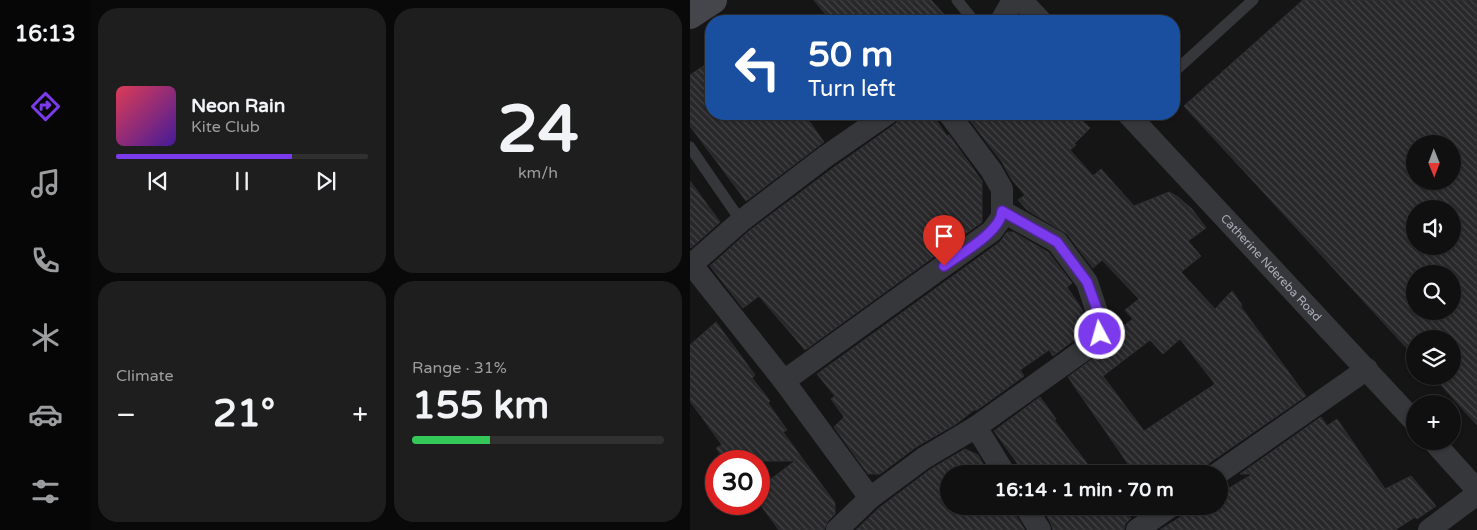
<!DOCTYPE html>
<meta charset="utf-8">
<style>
:root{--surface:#101010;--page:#1e1e1e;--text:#f1f3f6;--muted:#9c9d9f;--line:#303030;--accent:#7c3aed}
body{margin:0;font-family:"Varela Round",sans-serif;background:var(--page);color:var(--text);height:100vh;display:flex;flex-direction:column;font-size:19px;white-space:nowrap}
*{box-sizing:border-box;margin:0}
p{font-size:16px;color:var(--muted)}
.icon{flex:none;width:28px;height:28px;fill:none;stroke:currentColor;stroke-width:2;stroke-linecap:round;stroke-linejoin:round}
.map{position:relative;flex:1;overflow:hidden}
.drawer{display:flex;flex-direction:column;gap:8px;padding:8px;background:#090909;width:600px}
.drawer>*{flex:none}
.top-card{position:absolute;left:15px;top:15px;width:475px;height:105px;border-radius:20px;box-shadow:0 1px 4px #0004,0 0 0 1px var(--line);background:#1a4fa0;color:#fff;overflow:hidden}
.needle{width:32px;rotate:179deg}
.fabs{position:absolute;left:716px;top:135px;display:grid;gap:10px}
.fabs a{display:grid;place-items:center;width:55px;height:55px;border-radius:50%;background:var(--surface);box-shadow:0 1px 4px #0004,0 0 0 1px var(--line);font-size:25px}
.speed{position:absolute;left:15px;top:450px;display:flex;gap:10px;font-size:25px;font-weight:700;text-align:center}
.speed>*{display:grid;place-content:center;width:65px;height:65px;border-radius:50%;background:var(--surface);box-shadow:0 1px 4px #0004,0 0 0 1px var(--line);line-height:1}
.speed .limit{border:8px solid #d22;background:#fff;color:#111}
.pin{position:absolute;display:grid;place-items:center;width:42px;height:42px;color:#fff;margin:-51px -21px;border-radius:50% 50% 50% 0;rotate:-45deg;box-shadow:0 0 5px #0007}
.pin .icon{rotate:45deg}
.me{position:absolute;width:55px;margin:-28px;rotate:354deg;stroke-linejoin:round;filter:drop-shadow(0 0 4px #0008)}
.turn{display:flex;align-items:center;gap:18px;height:105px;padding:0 20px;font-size:22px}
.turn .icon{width:65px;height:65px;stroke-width:2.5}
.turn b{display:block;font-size:35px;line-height:42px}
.big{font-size:38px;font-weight:700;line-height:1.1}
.drawer .card{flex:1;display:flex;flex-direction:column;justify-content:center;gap:8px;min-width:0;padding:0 18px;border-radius:20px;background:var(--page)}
.drawer .dial{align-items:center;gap:0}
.dial b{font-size:65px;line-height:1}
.song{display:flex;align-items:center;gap:15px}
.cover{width:60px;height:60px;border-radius:8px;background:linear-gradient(135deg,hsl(350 70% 55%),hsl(260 70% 35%))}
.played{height:5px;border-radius:2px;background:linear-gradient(90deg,var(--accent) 70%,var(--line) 70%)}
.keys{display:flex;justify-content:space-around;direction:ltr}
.heat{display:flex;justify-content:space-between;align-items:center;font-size:28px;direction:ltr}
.charge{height:8px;border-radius:4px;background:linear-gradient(90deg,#34c759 31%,var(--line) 0)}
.drawer .tiles{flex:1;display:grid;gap:8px;grid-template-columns:repeat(2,1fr)}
.trip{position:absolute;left:250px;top:465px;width:288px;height:50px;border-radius:25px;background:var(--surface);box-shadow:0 1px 4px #0004,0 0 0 1px var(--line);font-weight:700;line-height:50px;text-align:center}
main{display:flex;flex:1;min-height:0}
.tabs{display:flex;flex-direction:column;width:90px;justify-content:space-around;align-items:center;background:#060606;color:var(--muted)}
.tabs .icon{width:35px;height:35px}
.tabs .on{color:var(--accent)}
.tabs b{font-size:22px;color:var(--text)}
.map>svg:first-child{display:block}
.building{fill:url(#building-back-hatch);stroke:#2f2f32;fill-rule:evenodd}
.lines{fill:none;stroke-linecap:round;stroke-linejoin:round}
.service{stroke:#36373b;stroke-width:11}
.minor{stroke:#36373b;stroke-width:22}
.secondary{stroke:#44464b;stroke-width:28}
.route-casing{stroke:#51269a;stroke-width:12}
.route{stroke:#7c3aed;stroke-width:9}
.labels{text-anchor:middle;stroke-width:5;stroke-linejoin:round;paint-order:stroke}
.street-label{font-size:12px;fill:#a8abb6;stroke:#101011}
</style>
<main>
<nav class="tabs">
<b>16:13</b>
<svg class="icon on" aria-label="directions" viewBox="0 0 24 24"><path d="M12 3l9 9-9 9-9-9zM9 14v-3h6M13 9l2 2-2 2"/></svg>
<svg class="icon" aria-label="music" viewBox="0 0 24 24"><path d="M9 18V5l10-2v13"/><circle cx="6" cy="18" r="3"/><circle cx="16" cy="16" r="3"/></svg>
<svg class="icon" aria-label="phone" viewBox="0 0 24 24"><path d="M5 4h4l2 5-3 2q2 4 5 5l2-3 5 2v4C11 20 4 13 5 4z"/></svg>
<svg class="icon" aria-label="climate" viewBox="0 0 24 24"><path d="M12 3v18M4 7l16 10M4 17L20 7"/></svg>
<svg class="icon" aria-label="car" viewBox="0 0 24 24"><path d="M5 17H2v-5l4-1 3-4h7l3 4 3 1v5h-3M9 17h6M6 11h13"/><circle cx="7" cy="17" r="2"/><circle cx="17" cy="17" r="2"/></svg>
<svg class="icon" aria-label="filters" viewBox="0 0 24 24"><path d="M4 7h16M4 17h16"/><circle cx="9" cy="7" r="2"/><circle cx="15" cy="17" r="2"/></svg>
</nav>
<section class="drawer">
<div class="tiles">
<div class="card">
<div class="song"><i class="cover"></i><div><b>Neon Rain</b><p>Kite Club</p></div></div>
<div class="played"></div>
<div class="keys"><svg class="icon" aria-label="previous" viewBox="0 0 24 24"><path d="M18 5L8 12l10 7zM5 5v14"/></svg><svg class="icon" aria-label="pause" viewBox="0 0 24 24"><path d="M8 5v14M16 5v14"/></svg><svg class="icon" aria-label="next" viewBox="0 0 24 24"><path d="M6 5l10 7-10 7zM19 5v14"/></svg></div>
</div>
<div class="card dial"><b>24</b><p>km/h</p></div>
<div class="card"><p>Climate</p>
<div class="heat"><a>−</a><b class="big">21°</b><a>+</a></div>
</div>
<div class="card"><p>Range · 31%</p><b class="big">155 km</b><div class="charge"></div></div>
</div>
</section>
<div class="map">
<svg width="787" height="530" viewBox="0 0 787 530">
<defs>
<pattern id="building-back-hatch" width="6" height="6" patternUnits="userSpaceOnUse" patternTransform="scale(1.25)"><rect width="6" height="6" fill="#28282a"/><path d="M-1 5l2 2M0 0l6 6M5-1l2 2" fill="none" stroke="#444447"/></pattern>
</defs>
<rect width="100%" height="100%" fill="#151516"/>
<!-- building -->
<g class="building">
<path d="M124,0H241L260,21H141Z"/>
<path d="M613,0H787V425L743,376H762V339H725V357L494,106ZM725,144H762V181H725ZM725,209H762V246H725ZM725,274H762V311H725Z"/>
<path d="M21,61V114H114L134,142L56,201L0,126V75Z"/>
<path d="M210,114H242L257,136L259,135L292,181V222L115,350L69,296L53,308L20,266L59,231L143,168L204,125L209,120Z"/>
<path d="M285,114H385L400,128L384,144L386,145L380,150L403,176L411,169L444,206L479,192L488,197L502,209L516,228L498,241L511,256L491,272L525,309L542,291L552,305L551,307L616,396L519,463L515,468L514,474H445L378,377L416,349L423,334L443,319L435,310L449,299L412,260L403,268L377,234L337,210L328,200L335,195L322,180L312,162L279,119ZM490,339L525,384L454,431L413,376L460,340L473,354Z"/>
<path d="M0,181L30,222L1,248L0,247Z"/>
<path d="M317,232H323L358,252L382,283L377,287L393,311L391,312L395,318L397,330L363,356L359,350L330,370L334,376L287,410H284L266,424L226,447L190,474H178L144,427L154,417L141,399L145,396L127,374L310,242Z"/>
<path d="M26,322L65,375L62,378L80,401L78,403L97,430L93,432L145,503V514L138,521L134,530H89L69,503V488L105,461H36L26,448L32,445L0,401V345Z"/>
<path d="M350,397L366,419L364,420L399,466L389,474H335L304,431Z"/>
<path d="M631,417L637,426L647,419L695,489L721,476L746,506L727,519L725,517L705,530H470L508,506H529V494L563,474H550Z"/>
<path d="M275,449L288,455L299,474H259V506H322L324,513L335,530H166L189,508L241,469Z"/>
<path d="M351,506H432L441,518L435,524L434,530H363L361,523Z"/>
</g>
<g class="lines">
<!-- service -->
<g class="service">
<path d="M267,0L284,21"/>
<path d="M484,72L563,0"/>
<path d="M0,147L51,221"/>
</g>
<!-- minor -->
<g class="minor">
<path d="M331,0L351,21"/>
<path d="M311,21L323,0"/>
<path id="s1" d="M438,114L725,422"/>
<path d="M2,265L94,381L180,498L234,458L286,427L315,474"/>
<path d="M0,266L51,221L135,157L197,114"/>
<path d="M94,381L302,231L312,217V189L301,170L259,114"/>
<path d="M286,427L405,342L410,334V321L397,282L367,242L312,211"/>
<path d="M743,441L787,490"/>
<path d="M527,474L677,369"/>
<path d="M335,506L350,530"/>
<path d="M147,530L180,498"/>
<path d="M447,530L481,506"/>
<path d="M739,530L787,494"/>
</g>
<!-- secondary -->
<path class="secondary" d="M0,15L23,0"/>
</g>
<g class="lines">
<!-- route casing -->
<g class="route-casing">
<path id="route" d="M254,266C270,254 311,232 312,211L367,242L397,282L408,312L411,329L410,334"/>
</g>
<!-- route -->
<use href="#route" class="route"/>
</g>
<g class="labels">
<!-- street labels -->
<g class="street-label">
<text dy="4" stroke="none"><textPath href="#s1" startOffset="210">Catherine Ndereba Road</textPath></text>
</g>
</g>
</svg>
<div class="fabs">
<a><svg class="needle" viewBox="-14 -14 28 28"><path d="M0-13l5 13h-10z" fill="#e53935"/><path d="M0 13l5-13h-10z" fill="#9c9d9f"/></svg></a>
<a><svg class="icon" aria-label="sound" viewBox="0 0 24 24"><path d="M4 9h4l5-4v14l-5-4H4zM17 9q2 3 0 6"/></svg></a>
<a><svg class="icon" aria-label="search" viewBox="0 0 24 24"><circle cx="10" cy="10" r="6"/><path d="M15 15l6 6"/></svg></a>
<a><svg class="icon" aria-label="layers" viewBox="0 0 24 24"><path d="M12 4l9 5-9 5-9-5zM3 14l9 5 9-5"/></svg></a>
<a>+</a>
</div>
<div class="speed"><div class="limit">30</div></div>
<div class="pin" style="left:254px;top:266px;background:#d93025"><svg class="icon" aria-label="arrive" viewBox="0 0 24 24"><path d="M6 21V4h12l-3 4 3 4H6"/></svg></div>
<svg class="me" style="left:410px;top:334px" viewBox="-20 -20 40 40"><circle r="17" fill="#7c3aed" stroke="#fff" stroke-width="3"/><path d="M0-11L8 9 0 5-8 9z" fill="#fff"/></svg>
<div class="trip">16:14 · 1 min · 70 m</div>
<div class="top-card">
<div class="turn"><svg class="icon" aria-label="left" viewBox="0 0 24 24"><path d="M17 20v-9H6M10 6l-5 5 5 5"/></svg><div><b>50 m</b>Turn left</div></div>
</div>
</div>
</main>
